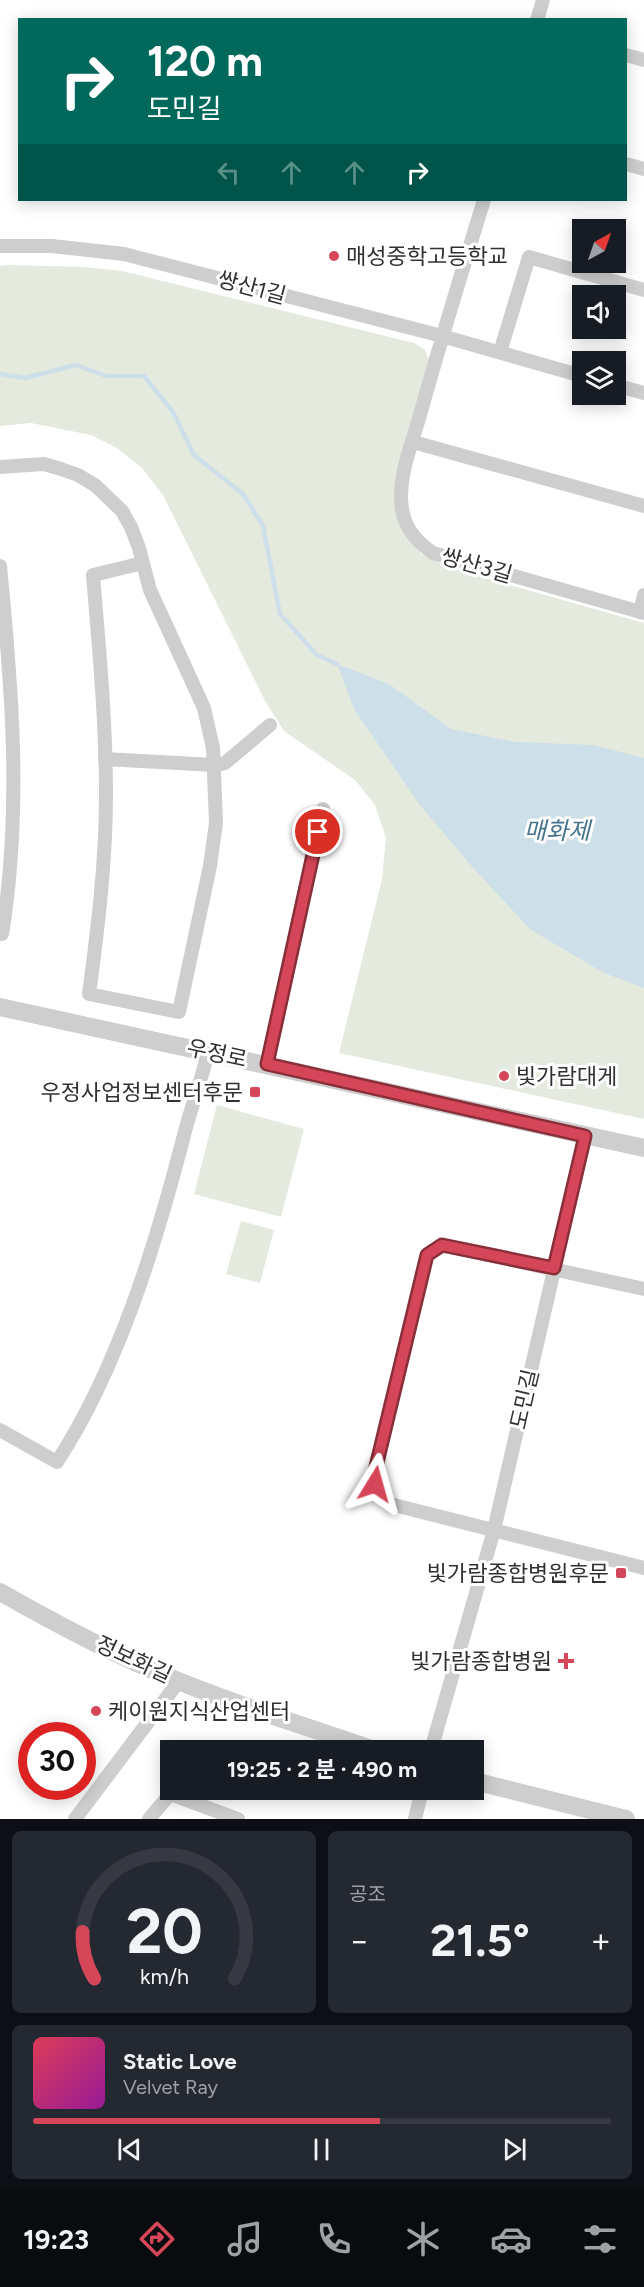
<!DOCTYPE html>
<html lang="ko">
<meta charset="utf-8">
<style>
:root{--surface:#171b24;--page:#242831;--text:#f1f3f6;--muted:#9ea1a6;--line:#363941;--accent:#d54758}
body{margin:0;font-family:Figtree,"Noto Sans KR",sans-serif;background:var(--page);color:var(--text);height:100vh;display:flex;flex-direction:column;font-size:22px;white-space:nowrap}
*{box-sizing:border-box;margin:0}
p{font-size:20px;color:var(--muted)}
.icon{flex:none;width:33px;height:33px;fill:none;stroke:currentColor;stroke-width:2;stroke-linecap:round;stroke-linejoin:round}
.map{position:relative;height:1819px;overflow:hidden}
.sheet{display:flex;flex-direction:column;gap:12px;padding:12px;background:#0d0f14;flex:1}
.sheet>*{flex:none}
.banner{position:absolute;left:18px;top:18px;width:609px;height:183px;border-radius:0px;box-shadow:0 3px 15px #0003;background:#00695c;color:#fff;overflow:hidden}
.needle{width:39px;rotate:40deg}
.tools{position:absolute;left:572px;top:219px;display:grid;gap:12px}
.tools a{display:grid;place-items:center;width:54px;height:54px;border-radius:0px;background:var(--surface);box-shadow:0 3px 15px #0003;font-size:30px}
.speed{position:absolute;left:18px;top:1722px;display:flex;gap:12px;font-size:30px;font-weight:700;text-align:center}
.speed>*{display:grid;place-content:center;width:78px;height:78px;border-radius:50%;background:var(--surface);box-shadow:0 3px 15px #0003;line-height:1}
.speed .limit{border:9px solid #d22;background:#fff;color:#111}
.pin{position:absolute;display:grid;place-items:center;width:51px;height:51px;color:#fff;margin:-26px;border:3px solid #fff;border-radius:50%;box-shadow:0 2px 6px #0007}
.me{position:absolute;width:66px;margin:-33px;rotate:8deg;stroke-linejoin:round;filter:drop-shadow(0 0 4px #0008)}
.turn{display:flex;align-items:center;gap:21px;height:126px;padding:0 30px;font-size:27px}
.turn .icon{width:78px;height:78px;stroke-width:2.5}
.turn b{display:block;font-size:42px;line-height:51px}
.lanes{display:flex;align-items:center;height:57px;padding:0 30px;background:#0003;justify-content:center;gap:30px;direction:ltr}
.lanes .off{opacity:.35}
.big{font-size:45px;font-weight:700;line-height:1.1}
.sheet .widget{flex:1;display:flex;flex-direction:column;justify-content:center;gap:9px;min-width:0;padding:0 21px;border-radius:9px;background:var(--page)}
.sheet .dial{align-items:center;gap:0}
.dial svg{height:156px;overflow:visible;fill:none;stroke:var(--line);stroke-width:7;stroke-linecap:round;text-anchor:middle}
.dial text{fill:var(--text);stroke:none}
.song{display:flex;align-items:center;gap:18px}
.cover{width:72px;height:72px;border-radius:9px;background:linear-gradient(135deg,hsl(350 70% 55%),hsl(300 70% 35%))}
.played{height:6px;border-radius:3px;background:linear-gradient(90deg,var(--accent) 60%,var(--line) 60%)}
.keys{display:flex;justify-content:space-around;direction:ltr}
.heat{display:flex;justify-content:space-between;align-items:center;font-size:33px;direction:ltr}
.sheet .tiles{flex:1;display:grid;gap:12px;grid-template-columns:1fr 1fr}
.widget:last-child{grid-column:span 2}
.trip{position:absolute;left:160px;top:1740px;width:324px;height:60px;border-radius:0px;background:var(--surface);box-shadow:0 3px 15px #0003;font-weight:700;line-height:60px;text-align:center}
.tabs{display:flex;height:96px;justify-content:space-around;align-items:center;background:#090b0e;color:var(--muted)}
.tabs .icon{width:42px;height:42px}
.tabs .selected{color:var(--accent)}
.tabs b{font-size:27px;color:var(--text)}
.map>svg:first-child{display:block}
.green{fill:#e5eade}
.water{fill:#cddfe8}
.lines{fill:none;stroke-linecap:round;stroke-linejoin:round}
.stream{stroke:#cddfe8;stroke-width:4.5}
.minor{stroke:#cecece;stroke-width:14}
.tertiary{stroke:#cecece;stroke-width:18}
.route-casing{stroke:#8a2e39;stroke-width:15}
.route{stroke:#d54758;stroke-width:10}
.poi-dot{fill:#d54758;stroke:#fff;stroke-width:2}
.labels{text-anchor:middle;stroke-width:6;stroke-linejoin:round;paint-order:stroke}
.poi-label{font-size:22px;fill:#313131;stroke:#fff;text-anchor:start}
.street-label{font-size:22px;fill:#313131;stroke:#fff}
.water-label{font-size:24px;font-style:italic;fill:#46748c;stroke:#fff}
</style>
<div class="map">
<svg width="644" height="1819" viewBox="0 0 644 1819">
<rect width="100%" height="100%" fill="#fff"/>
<!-- green -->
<g class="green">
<path d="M10,265L85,267L122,271L414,343L425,350L429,360L399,523L421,554L450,568L644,623V1119L339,1053L382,879L386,838L375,805L355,780L284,731L264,699L163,495L142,468L117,448L91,435L31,423L0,426V266Z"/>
<path d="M217,1105L304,1129L281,1217L194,1194Z"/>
<path d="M241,1221L274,1230L260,1283L226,1274Z"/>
</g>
<!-- water -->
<path class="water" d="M337,664L389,684L451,729L515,742L594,745L644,758V988L604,973L531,930L474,869L419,804L354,709Z"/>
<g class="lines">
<!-- stream -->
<path class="stream" d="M0,374L25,378L76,365L106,376H144L173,412L194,455L243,494L263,526L280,614L317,655L337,664"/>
<!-- minor -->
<g class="minor">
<path d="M537,20L543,0"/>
<path d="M626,55L644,60"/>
<path d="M626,164L644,169"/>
<path d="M484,200C462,271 440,343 420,415C412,444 397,478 402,509C405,529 417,542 433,553L644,613"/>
<path d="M0,246H52L124,254L442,336L582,376"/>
<path d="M500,352L529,257L644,290"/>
<path d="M615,385L644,393"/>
<path d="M413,442L644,506"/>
<path d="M0,467L44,464L61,469L78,475L96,486L122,511L131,527L139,548L150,590L204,708L213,748L216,823L210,866L179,1012L89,994C98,927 106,861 106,794C106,721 99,648 93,575L143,563"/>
<path d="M0,566C12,689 22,811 2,934H0"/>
<path d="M640,612L644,595"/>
<path d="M105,759L214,765L225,763L270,725"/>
<path d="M267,1064L323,809"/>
<path d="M644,1289L442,1245L427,1255L374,1475C375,1488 378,1497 390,1504L644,1568"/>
<path d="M0,1430L57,1462C118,1368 155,1247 183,1139C190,1109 202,1081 208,1051"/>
<path d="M431,1750L494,1530L585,1136"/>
<path d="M75,1819L179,1681"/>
<path d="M149,1819L170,1794L238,1819"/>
<path d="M415,1819L422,1790"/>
</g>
<!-- tertiary -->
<g class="tertiary">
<path d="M0,1007L644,1148"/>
<path d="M0,1592C51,1621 106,1650 159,1673C229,1703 303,1725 374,1750"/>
<path d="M474,1781L626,1819"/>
</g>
</g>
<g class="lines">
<!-- route casing -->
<g class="route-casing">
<path id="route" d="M318,832L267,1064L585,1136L554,1268L442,1245L427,1255L374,1475L375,1484"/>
</g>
<!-- route -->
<use href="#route" class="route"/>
</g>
<!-- markers -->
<g class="poi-dot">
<circle cx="334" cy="256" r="6"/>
<circle cx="504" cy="1076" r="6"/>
<rect x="249" y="1086" width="12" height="12" rx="3"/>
<rect x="615" y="1567" width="12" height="12" rx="3"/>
<path d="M563 1652h6v6h6v6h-6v6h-6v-6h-6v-6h6z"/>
<circle cx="96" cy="1711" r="6"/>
</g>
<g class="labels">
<!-- poi labels -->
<g class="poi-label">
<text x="346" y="264">매성중학고등학교</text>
<text x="516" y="1084">빛가람대게</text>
<text x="243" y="1100" text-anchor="end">우정사업정보센터후문</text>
<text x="609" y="1581" text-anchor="end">빛가람종합병원후문</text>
<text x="552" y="1669" text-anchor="end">빛가람종합병원</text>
<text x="108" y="1719">케이원지식산업센터</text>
</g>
<!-- street labels -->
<g class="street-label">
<text transform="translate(252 287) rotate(15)" y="8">쌍산1길</text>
<text transform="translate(477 565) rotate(16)" y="8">쌍산3길</text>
<text transform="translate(217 1053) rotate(12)" y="8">우정로</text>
<text transform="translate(524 1399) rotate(-77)" y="8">도민길</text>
<text transform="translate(134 1659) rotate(25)" y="8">정보화길</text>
</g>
<!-- water labels -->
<g class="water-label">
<text x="557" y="839">매화제</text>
</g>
</g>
</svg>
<div class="tools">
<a><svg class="needle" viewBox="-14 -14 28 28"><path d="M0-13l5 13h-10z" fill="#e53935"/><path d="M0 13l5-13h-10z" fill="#9ea1a6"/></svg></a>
<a><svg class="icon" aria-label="sound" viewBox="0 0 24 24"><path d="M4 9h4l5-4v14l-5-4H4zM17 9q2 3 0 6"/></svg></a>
<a><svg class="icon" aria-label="layers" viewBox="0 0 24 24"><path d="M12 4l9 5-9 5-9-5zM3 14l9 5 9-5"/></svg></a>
</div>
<div class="speed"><div class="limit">30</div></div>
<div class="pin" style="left:318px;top:832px;background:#d93025"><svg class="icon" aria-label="arrive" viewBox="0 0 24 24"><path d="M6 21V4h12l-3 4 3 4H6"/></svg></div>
<svg class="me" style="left:375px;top:1484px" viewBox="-20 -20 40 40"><path d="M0-17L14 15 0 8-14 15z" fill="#d54758" stroke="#fff" stroke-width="4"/></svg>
<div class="trip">19:25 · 2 분 · 490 m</div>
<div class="banner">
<div class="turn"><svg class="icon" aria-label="right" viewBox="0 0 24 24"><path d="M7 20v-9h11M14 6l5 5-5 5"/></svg><div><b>120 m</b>도민길</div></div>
<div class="lanes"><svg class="icon off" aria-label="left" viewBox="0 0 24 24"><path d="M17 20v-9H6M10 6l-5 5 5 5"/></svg><svg class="icon off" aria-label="ahead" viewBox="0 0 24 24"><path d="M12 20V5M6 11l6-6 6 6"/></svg><svg class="icon off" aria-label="ahead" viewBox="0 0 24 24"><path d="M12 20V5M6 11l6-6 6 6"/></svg><svg class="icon" aria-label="right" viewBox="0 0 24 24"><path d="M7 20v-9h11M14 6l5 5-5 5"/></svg></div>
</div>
</div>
<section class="sheet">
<div class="tiles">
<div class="widget dial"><svg viewBox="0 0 100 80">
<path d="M14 69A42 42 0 1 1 86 69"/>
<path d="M14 69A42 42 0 0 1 8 45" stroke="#d54758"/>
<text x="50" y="56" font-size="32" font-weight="700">20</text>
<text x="50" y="72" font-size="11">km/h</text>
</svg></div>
<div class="widget"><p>공조</p>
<div class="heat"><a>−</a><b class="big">21.5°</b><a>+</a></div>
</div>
<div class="widget">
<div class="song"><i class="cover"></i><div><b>Static Love</b><p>Velvet Ray</p></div></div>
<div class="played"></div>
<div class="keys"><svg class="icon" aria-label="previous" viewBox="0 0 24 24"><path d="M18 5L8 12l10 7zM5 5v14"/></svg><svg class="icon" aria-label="pause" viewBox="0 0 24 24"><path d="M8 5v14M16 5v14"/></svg><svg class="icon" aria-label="next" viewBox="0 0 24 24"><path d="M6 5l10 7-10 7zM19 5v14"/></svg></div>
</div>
</div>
</section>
<nav class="tabs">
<b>19:23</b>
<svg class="icon selected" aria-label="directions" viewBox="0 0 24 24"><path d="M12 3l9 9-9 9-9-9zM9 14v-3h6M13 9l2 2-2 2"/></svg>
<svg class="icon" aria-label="music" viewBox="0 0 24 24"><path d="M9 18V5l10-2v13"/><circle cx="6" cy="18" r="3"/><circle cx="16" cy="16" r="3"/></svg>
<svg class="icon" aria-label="phone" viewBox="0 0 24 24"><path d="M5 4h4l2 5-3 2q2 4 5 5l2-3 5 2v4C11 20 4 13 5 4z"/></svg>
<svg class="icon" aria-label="climate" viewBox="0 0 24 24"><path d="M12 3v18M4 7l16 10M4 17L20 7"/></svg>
<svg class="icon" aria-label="car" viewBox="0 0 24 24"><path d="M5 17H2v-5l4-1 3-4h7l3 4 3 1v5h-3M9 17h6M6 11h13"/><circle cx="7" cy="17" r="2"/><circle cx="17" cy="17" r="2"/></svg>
<svg class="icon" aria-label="filters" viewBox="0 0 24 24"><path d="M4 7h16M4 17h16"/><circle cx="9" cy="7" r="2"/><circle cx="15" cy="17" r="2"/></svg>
</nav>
